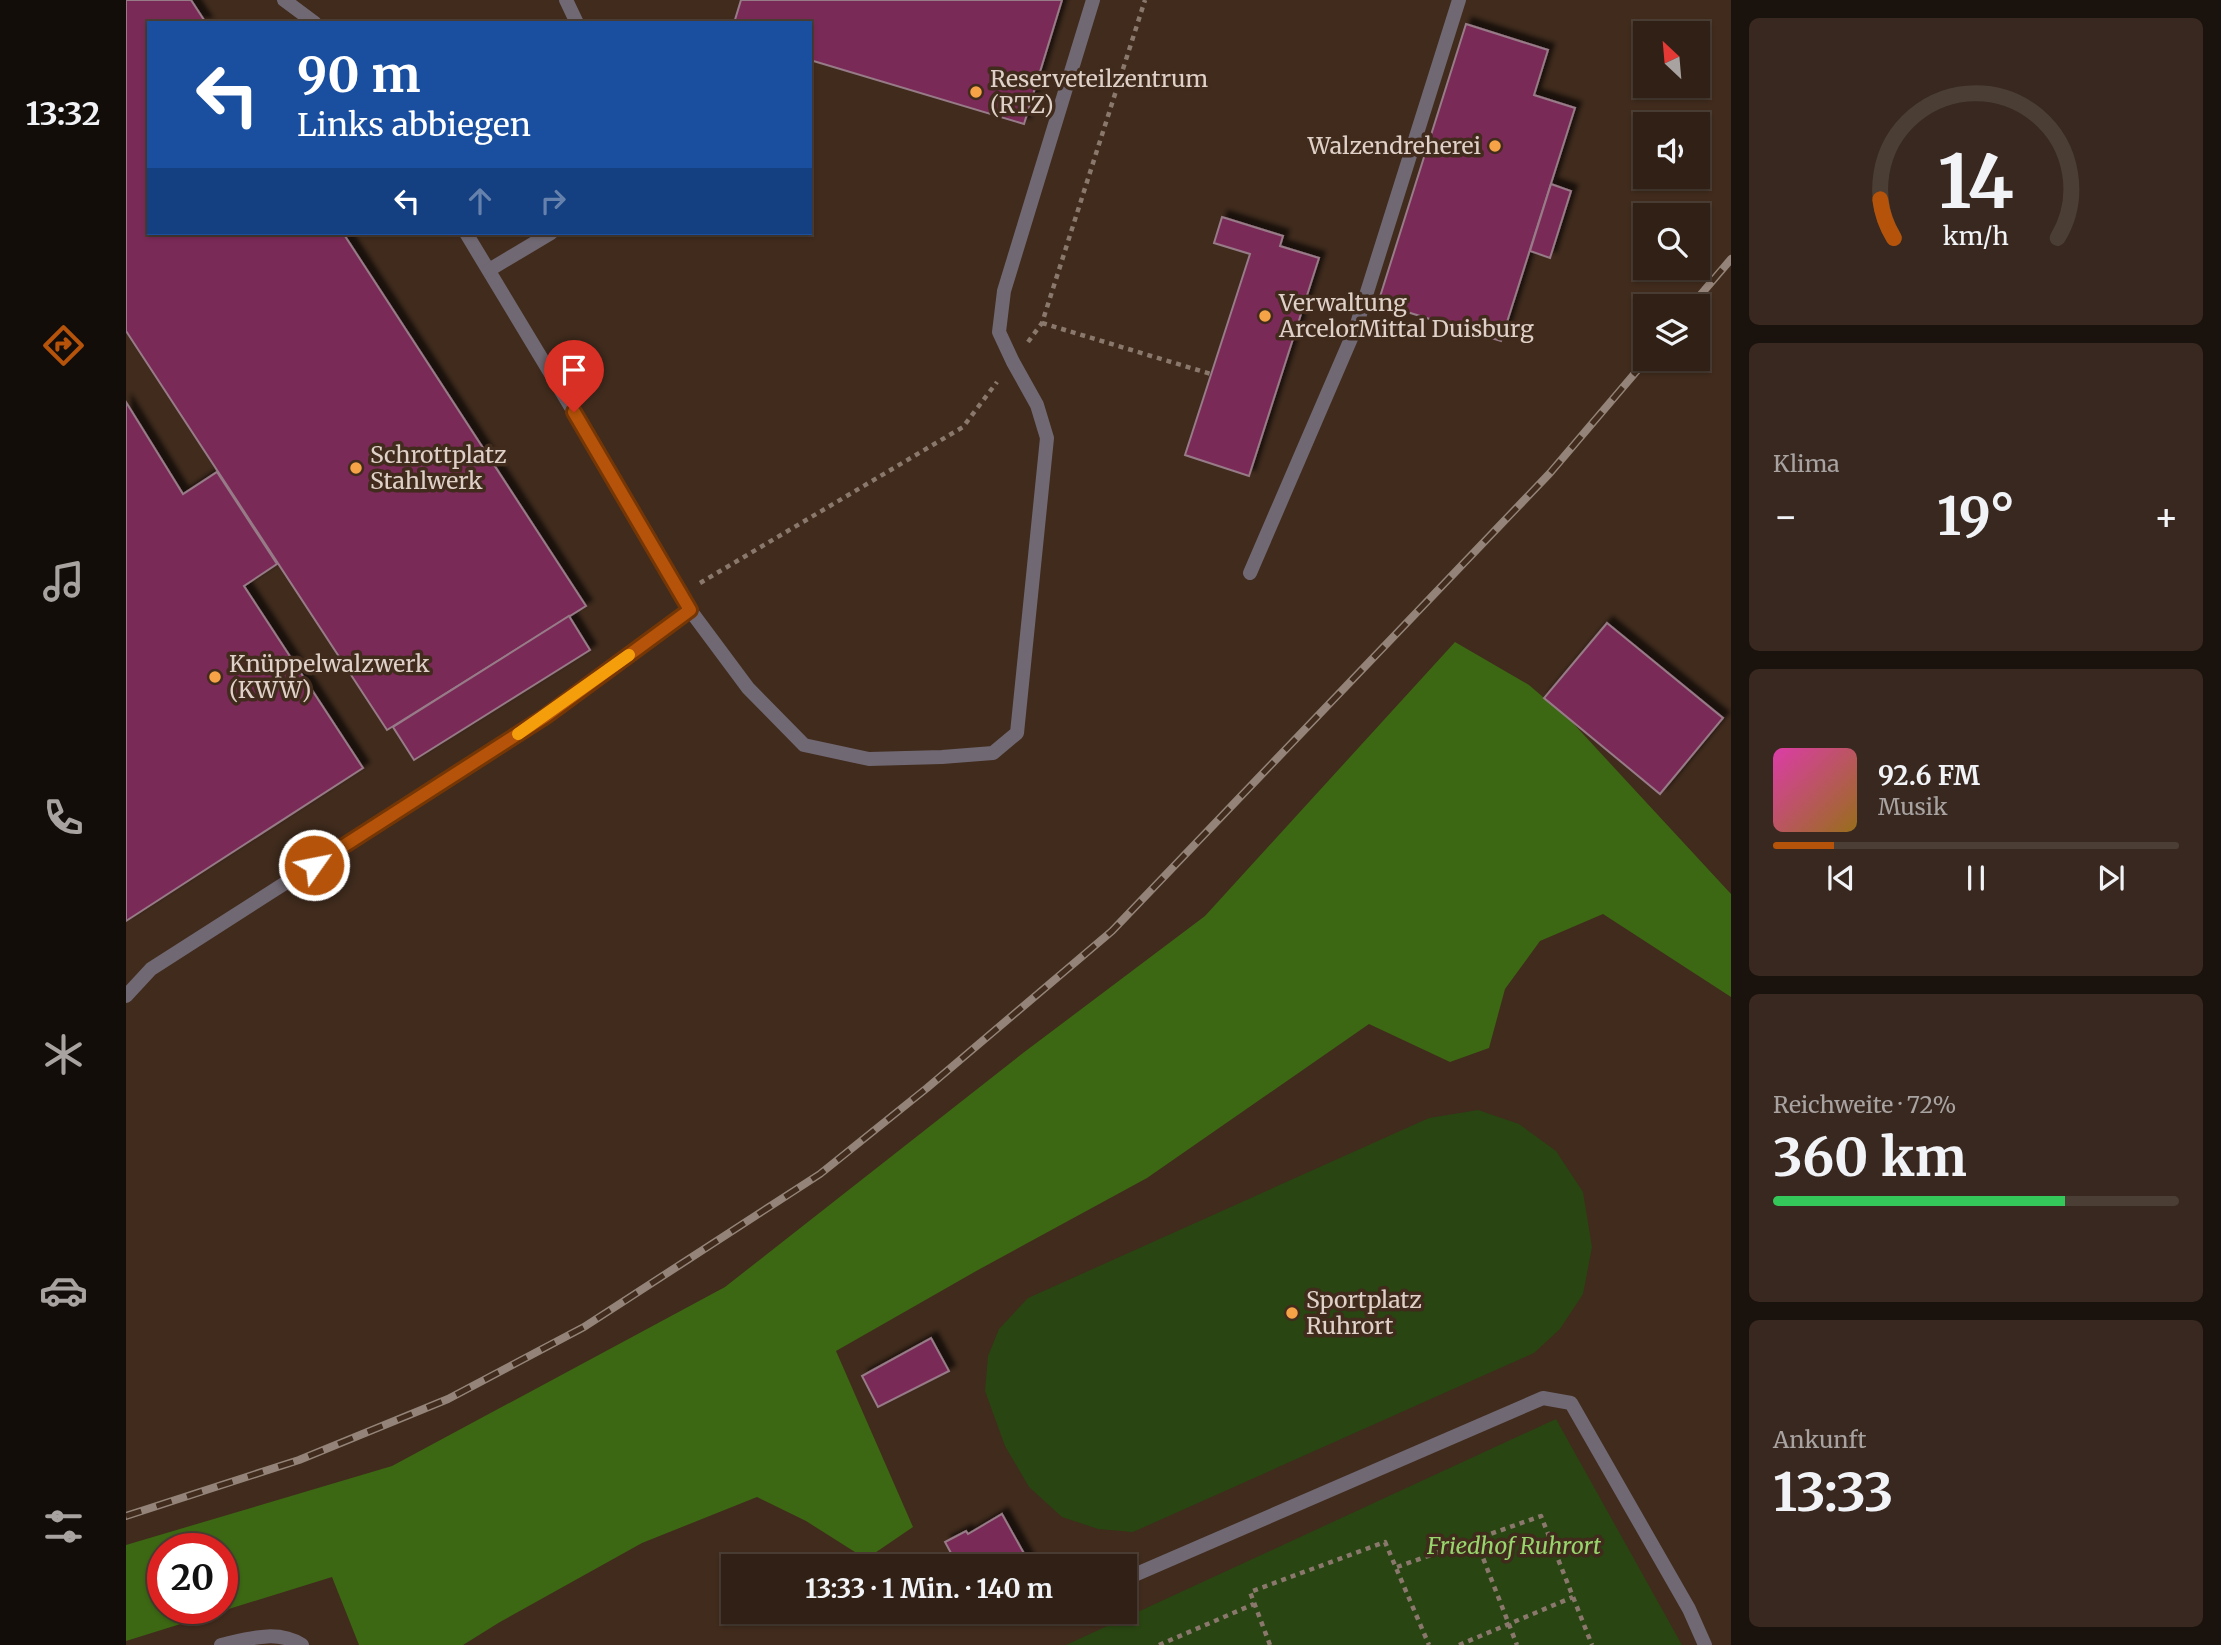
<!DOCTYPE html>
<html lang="de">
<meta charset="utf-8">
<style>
:root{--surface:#302016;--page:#38281f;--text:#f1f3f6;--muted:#a8a3a1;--line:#4b3e35;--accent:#b45309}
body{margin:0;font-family:Merriweather,serif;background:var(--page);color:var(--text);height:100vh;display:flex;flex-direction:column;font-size:26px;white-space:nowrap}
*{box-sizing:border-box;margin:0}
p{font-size:23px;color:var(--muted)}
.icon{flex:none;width:38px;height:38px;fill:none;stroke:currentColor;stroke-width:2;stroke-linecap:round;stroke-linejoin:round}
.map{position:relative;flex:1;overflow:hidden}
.drawer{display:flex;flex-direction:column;gap:18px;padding:18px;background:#1a120c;width:490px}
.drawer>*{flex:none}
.hud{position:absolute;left:21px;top:21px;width:665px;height:214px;border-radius:0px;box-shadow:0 2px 5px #0004,0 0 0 2px var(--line);background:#1a4fa0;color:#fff;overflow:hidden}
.needle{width:46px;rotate:334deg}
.tools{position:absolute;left:1507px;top:21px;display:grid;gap:14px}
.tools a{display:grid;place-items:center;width:77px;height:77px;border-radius:0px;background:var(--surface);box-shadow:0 2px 5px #0004,0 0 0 2px var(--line);font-size:35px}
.speed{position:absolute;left:21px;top:1533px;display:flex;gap:14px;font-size:35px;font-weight:700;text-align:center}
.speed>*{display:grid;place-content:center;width:91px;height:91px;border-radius:50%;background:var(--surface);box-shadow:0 2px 5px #0004,0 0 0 2px var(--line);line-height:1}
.speed .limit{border:10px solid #d22;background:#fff;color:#111}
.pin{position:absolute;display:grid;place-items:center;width:60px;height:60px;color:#fff;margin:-72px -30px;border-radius:50% 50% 50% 0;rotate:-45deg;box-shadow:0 0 7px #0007}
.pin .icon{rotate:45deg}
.me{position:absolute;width:77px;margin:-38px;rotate:57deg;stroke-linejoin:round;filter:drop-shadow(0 0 5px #0008)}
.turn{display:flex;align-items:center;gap:24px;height:147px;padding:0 35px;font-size:32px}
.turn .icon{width:91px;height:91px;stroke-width:2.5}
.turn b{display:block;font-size:49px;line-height:60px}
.lanes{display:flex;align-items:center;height:66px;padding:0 35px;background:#0003;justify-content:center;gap:35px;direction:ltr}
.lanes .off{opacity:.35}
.big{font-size:52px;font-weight:700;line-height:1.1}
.drawer .widget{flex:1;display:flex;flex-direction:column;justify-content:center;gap:10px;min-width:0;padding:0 24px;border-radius:10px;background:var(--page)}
.drawer .dial{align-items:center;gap:0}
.dial svg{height:182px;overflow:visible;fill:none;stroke:var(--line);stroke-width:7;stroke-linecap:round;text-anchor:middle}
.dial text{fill:var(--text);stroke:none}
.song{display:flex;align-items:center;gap:21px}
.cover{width:84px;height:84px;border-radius:10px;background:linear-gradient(135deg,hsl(320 70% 55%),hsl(40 70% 35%))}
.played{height:7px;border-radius:4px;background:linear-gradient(90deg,var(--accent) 15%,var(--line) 15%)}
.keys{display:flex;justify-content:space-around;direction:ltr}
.heat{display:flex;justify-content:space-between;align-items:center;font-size:38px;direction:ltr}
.charge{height:10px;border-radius:5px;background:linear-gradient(90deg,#34c759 72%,var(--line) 0)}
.trip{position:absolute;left:595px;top:1554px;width:416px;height:70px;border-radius:0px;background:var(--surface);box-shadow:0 2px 5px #0004,0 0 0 2px var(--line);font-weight:700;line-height:70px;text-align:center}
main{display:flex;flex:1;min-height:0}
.menu{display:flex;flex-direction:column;width:126px;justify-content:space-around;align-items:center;background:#130d09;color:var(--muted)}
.menu .icon{width:49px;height:49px}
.menu .selected{color:var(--accent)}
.menu b{font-size:32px;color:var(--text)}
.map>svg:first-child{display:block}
.green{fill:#294512}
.forest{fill:#3c6713;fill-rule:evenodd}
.building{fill:#7a2b57;stroke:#977b88;stroke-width:2;filter:url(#shadow)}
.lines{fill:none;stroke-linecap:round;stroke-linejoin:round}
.path{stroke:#8a786d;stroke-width:4.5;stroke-dasharray:5 5;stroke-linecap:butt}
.lane{stroke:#706872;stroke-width:14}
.rail-casing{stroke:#948378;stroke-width:8}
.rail{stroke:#402b1d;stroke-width:5;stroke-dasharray:16;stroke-linecap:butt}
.route-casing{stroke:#753606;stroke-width:18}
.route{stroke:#b45309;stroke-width:12}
.slow{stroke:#f59e0b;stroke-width:12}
.poi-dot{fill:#f5a346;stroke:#402b1d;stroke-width:2.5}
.labels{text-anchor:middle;stroke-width:7;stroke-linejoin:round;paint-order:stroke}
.poi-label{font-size:23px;fill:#dfd1c8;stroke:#402b1d;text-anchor:start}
.park-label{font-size:23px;font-style:italic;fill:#98d56c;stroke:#402b1d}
</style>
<main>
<nav class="menu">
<b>13:32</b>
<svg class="icon selected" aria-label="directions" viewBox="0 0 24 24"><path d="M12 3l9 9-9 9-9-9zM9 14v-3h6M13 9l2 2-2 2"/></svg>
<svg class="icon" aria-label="music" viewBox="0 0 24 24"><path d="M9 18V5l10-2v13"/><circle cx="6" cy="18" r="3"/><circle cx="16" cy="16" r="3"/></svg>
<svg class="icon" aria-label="phone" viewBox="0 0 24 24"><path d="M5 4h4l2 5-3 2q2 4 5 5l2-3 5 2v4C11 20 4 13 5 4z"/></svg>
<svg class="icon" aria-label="climate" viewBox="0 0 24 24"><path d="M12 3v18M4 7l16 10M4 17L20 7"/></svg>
<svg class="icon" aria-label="car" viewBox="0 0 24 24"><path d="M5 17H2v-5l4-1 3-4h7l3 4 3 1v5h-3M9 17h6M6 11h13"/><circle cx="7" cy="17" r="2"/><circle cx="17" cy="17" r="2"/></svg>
<svg class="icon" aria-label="filters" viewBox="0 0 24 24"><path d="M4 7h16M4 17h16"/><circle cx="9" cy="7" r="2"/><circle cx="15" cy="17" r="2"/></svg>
</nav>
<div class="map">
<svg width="1605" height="1645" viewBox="0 0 1605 1645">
<defs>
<filter id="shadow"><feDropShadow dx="6" dy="-6" stdDeviation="2" flood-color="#0009"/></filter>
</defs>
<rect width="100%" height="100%" fill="#402b1d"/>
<!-- green -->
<g class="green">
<path d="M1352,1110L1393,1124L1430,1151L1457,1192L1466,1247L1457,1294L1434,1329L1408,1353L1007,1532L972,1529L936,1517L903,1487L879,1446L859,1391L862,1356L873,1329L902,1298L1303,1118Z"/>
<path d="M1430,1419L1556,1645H940Z"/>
</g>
<!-- forest -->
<path class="forest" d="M1329,642L1403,685L1445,721L1605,894V997L1477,914L1414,941L1379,989L1363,1048L1324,1062L1243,1024L1021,1178L852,1270L710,1351L787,1527L740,1559L680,1521L631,1497L516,1543L374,1622L337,1645H233L206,1577L0,1641V1545L266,1466L599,1287L897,1053L1079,916ZM37,1549H96V1608H37Z"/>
<!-- building -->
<g class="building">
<path d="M0,0H65L80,23H23V233H217L460,606L261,730L0,331Z"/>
<path d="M615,0H936L898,124L684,60V23H608Z"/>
<path d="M1340,24L1422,50L1408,95L1449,108L1375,341L1252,303Z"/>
<path d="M1425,184L1445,191L1424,258L1404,251Z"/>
<path d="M1096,217L1157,236L1154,246L1193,258L1123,476L1059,455L1124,254L1088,243Z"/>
<path d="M0,402L57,494L91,472L151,564L118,586L237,768L0,921Z"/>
<path d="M443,616L464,650L288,760L267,727Z"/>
<path d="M1481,623L1597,718L1534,794L1418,698Z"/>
<path d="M805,1338L823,1371L752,1407L736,1376Z"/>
<path d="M876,1514L905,1566H832L819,1542L840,1531L842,1534Z"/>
</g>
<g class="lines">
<!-- path -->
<g class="path">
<path d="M916,323L1085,374"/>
<path d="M902,342L916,323L1019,0"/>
<path d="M574,583L837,427L871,382"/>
<path d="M1350,1540L1391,1645"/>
<path d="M1271,1567L1415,1516L1466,1645"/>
<path d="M1033,1645L1128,1604"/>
<path d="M1144,1645L1124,1592L1259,1542L1303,1645"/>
<path d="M1333,1645L1447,1597"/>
</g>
<!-- lane -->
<g class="lane">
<path d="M158,0L189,23"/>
<path d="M440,0L451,23"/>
<path d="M340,233L519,530L564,610L622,688L678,745L743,759L816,757L867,753L891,733L921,438L911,405L887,362L873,332L878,291L967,0"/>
<path d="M363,270L425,233"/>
<path d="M1124,573L1230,327L1333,0"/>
<path d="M0,996L25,969L420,716L564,610"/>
<path d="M999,1579L1417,1398L1445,1403L1563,1609L1579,1645"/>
<path d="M95,1645C122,1639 151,1629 176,1645"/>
</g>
<!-- rail casing -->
<g class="rail-casing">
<g id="rail">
<path d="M1565,306L1605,259"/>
<path d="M0,1516L173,1460L322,1399L458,1327L694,1174L801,1088L986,931L1424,473L1521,359"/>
</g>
</g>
<!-- rail -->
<use href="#rail" class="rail"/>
</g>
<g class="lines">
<!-- route casing -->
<g class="route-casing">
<path id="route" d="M188,865L420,716L564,610L448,412"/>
</g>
<!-- route -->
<use href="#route" class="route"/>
<!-- slow -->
<path class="slow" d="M392,734L503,655"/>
</g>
<!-- markers -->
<g class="poi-dot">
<circle cx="850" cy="92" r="7"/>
<circle cx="1369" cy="146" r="7"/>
<circle cx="1139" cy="316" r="7"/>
<circle cx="230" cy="468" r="7"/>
<circle cx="89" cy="677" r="7"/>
<circle cx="1166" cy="1313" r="7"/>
</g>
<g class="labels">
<!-- poi labels -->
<g class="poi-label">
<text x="864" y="87">Reserveteilzentrum<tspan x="864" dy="26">(RTZ)</tspan></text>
<text x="1355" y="154" text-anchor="end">Walzendreherei</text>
<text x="1153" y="311">Verwaltung<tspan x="1153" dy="26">ArcelorMittal Duisburg</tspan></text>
<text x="244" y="463">Schrottplatz<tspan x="244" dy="26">Stahlwerk</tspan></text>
<text x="103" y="672">Knüppelwalzwerk<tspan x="103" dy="26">(KWW)</tspan></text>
<text x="1180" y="1308">Sportplatz<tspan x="1180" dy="26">Ruhrort</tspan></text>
</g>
<!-- park labels -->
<g class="park-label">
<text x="1388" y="1554">Friedhof Ruhrort</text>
</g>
</g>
</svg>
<div class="tools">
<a><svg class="needle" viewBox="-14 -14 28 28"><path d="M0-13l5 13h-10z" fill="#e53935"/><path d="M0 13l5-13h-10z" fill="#a8a3a1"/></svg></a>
<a><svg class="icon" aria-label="sound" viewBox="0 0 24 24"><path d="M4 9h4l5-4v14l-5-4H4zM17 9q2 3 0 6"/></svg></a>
<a><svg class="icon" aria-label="search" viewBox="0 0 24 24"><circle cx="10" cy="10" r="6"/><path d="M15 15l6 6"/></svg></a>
<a><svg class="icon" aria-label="layers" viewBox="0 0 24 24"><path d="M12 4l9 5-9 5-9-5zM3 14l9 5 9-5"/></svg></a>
</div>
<div class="speed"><div class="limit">20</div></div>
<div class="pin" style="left:448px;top:412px;background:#d93025"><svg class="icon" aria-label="arrive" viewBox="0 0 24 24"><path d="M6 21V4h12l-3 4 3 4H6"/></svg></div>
<svg class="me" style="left:188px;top:865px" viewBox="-20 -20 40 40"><circle r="17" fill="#b45309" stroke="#fff" stroke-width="3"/><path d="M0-11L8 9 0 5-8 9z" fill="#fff"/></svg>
<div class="trip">13:33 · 1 Min. · 140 m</div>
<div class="hud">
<div class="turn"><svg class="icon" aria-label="left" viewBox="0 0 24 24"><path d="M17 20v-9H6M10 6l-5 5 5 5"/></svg><div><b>90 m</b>Links abbiegen</div></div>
<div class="lanes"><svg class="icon" aria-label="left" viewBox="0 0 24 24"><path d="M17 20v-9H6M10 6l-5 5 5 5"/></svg><svg class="icon off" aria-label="ahead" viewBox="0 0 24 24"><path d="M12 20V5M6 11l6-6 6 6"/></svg><svg class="icon off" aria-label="right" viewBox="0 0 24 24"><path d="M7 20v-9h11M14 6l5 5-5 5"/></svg></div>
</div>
</div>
<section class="drawer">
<div class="widget dial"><svg viewBox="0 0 100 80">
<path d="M14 69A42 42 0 1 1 86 69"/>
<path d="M14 69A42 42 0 0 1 8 52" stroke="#b45309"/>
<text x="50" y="56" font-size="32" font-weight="700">14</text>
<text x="50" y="72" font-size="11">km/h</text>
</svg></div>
<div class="widget"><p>Klima</p>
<div class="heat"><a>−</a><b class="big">19°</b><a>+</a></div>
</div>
<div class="widget">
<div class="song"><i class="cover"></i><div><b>92.6 FM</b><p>Musik</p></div></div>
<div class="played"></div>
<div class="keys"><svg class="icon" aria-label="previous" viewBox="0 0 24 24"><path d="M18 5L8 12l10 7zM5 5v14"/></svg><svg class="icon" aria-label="pause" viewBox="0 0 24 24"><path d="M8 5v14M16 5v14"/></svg><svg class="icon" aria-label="next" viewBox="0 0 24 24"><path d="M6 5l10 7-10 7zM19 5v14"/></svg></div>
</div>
<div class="widget"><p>Reichweite · 72%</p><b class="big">360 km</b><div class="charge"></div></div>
<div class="widget"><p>Ankunft</p><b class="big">13:33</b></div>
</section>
</main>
